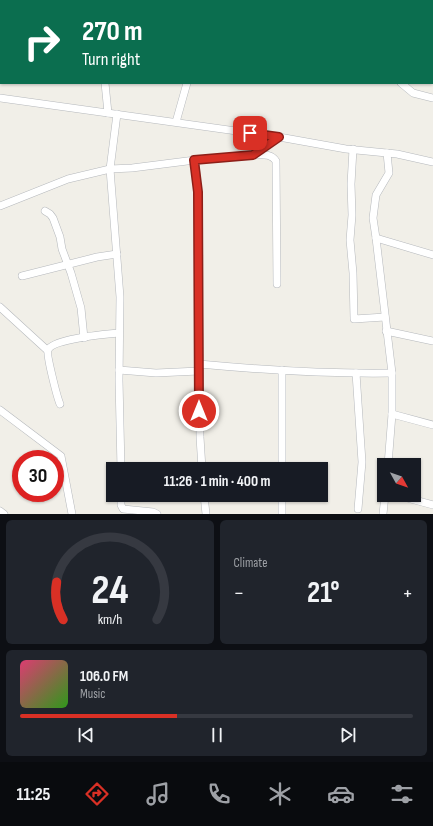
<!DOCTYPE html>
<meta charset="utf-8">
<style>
:root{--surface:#171b24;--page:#20242c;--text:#f1f3f6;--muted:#9ea1a6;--line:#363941;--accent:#d93025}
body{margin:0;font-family:"Sofia Sans Condensed",sans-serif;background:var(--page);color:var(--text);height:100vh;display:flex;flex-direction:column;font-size:15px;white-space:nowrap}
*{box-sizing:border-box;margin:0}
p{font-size:13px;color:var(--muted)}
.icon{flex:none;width:22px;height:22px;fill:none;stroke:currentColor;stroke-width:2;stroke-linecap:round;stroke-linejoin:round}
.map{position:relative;height:514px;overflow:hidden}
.side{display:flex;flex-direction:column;gap:6px;padding:6px;background:#0d0f14;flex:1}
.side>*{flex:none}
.top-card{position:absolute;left:0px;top:0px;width:433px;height:84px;box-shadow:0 1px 3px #0004;background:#0b6e4f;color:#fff;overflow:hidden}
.needle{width:26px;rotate:130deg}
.tools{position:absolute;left:377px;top:458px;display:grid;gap:8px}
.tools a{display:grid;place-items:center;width:44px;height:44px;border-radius:0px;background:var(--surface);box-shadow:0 1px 3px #0004;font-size:20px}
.speed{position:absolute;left:12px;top:450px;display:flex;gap:8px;font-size:20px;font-weight:700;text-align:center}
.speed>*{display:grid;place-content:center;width:52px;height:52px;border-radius:50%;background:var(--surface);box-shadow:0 1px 3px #0004;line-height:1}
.speed .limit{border:6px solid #d22;background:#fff;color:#111}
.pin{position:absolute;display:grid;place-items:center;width:34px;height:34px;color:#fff;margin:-17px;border-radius:8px;box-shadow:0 2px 6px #0006}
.me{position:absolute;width:44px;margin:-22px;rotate:0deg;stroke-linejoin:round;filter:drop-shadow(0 0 3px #0008)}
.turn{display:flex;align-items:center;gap:14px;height:84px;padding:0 16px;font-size:18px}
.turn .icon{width:52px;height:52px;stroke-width:2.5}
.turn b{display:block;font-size:28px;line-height:34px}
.big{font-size:30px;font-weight:700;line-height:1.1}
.side .widget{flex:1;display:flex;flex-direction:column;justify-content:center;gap:6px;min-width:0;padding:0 14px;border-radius:6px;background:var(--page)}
.side .dial{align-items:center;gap:0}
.dial svg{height:104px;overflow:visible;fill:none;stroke:var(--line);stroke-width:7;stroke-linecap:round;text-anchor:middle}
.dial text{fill:var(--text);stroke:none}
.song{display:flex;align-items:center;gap:12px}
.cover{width:48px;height:48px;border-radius:6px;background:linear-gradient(135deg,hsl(340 70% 55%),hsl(110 70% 35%))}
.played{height:4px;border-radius:2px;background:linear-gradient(90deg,var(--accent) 40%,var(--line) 40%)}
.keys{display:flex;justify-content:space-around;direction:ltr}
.heat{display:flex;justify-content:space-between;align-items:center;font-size:22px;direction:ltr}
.side .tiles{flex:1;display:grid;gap:6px;grid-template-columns:1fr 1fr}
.widget:last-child{grid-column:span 2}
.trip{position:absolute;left:106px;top:462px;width:222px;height:40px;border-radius:0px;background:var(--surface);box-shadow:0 1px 3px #0004;font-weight:700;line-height:40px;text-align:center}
.tabs{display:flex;height:64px;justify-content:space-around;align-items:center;background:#090b0e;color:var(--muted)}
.tabs .icon{width:28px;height:28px}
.tabs .selected{color:var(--accent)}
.tabs b{font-size:18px;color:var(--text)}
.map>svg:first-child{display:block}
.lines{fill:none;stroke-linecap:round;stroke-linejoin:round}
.street-casing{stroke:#b5b8bc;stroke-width:8}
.street{stroke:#fff;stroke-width:7}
.route-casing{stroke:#8d1f18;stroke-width:10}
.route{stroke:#d93025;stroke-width:7}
</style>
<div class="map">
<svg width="433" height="514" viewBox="0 0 433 514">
<rect width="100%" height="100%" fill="#f1efe8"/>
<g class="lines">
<!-- street casing -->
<g class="street-casing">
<g id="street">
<path d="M30,0L31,1"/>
<path d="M96,0L97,1"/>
<path d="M379,0L382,1"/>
<path d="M4,1L5,0"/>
<path d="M113,1L114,0"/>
<path d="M226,1V0"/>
<path d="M316,1V0"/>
<path d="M0,15L1,11"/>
<path d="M432,18L433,19"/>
<path d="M432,27L433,25"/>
<path d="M105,83L108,113"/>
<path d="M401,83L413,93L433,98"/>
<path d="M0,98L279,137L346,149L397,154L433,162"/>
<path d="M117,114L110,169L120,297L119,380L121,469"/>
<path d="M176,122L187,83"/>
<path d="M353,149L351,184L352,215L350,240L353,273L354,319L385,317"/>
<path d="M387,153L389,173L376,195L373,218L376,238L392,373V414L388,465"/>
<path d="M253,155C262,155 271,153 276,161L277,284"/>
<path d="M195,160L198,192L200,437L202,469"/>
<path d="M0,206L68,179L110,169L132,168L195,160L253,155L279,137"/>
<path d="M45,211L50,214L53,218L60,237L62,249L71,273L81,308L84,338"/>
<path d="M376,238L433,255"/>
<path d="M22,276L97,257L117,254"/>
<path d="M0,307L47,350"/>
<path d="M386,331L433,341"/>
<path d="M199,364C263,370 327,374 392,373"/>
<path d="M119,370L156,373L199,371"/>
<path d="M282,370V469"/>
<path d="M356,373L362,462L358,509"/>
<path d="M60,404C57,397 46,354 48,350C52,339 107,334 119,333"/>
<path d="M0,410L61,456L72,514"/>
<path d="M392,414L433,425"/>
<path d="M121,495V505L123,509L153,512L157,514"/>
<path d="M204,495L206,514"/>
<path d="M282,495V514"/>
<path d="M396,495L433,505"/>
<path d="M0,511L4,514"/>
<path d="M383,514L385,495"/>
</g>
</g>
<!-- street -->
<use href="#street" class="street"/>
</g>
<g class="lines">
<!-- route casing -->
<g class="route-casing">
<path id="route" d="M199,411L198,192L194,160L253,155L279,137L250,133"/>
</g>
<!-- route -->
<use href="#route" class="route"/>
</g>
</svg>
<div class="tools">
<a><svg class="needle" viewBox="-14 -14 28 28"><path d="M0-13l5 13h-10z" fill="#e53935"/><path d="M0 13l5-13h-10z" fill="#9ea1a6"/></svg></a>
</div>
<div class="speed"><div class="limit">30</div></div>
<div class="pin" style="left:250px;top:133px;background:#d93025"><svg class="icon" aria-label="arrive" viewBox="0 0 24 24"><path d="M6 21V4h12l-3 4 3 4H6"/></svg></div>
<svg class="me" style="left:199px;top:411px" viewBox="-20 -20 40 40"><circle r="17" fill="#d93025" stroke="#fff" stroke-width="3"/><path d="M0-11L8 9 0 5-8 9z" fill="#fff"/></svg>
<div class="trip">11:26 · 1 min · 400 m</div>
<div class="top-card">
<div class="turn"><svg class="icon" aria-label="right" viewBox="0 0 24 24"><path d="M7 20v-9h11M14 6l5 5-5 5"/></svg><div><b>270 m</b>Turn right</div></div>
</div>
</div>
<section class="side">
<div class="tiles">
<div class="widget dial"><svg viewBox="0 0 100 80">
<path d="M14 69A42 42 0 1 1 86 69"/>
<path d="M14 69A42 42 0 0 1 9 40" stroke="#d93025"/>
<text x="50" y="56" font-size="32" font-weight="700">24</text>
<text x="50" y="72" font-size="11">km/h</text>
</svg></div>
<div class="widget"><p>Climate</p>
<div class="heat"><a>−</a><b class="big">21°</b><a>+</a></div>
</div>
<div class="widget">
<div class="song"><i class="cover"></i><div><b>106.0 FM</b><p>Music</p></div></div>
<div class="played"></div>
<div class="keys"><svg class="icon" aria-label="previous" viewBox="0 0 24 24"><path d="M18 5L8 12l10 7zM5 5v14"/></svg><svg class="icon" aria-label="pause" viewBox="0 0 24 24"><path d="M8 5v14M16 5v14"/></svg><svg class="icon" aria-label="next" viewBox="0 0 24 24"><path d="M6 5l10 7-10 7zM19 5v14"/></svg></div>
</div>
</div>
</section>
<nav class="tabs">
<b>11:25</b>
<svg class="icon selected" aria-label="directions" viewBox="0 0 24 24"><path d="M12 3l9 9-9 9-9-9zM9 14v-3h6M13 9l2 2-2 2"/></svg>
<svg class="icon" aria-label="music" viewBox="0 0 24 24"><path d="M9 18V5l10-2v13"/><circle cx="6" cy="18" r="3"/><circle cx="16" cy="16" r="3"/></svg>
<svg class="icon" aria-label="phone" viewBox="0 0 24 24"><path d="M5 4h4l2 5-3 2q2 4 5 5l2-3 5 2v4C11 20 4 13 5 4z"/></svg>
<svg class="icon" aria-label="climate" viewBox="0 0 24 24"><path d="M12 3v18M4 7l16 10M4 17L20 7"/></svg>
<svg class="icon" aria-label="car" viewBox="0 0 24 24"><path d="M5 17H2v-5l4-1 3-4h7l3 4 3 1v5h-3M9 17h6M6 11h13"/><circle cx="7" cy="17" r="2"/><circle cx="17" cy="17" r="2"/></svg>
<svg class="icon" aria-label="filters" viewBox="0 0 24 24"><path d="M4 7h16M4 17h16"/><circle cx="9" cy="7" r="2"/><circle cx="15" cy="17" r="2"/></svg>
</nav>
